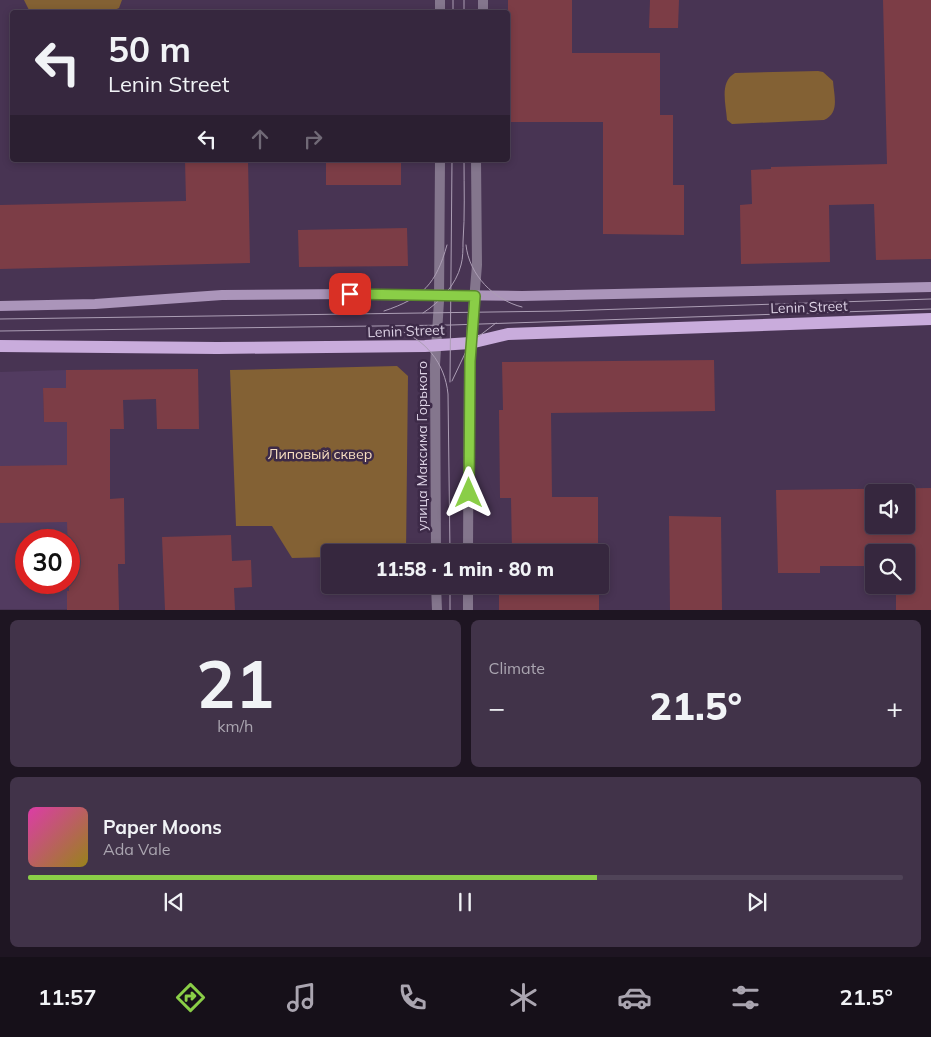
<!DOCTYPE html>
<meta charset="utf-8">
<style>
:root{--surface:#36273e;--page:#413349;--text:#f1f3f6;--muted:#aaa5b0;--line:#504458;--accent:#8ace47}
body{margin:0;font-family:Mulish,sans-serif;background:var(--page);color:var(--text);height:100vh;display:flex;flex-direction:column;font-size:19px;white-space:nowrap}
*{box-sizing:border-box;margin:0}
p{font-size:16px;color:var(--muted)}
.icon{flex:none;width:28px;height:28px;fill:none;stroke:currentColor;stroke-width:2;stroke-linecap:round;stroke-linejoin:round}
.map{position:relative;height:610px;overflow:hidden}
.sheet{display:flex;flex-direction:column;gap:10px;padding:10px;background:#1e1522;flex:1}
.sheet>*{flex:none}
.top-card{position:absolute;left:10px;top:10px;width:500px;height:152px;border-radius:5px;box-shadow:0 2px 8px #0003,0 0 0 1px var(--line);background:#36273e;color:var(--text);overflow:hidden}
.buttons{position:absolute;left:865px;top:484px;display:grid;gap:10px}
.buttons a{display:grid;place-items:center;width:50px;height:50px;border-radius:5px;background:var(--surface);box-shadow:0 2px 8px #0003,0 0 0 1px var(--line);font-size:25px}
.speed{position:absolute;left:15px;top:529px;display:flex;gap:10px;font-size:25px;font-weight:700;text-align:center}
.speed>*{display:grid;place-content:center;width:65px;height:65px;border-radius:50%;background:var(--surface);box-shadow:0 2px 8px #0003,0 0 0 1px var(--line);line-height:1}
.speed .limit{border:8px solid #d22;background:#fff;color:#111}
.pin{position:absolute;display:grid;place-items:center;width:42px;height:42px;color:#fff;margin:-21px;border-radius:10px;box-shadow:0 2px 8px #0006}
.me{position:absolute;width:55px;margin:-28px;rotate:0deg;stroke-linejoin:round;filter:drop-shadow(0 0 4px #0008)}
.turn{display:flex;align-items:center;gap:18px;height:105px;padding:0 15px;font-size:22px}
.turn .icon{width:65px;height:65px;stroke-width:2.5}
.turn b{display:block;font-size:35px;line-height:42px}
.lanes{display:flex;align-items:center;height:48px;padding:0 15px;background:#0003;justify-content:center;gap:25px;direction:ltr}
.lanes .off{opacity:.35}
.big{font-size:38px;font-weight:800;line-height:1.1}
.sheet .tile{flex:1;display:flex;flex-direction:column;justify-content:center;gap:8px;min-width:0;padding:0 18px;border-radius:8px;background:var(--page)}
.sheet .dial{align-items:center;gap:0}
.dial b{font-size:65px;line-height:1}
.song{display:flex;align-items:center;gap:15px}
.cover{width:60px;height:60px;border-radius:8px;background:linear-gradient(135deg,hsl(320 70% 55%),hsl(50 70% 35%))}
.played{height:5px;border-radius:2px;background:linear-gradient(90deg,var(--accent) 65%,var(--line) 65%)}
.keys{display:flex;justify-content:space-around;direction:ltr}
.heat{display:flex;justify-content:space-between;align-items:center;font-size:28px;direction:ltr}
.sheet .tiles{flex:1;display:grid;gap:10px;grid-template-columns:1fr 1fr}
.tile:last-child{grid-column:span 2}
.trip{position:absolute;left:321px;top:544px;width:288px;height:50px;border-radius:5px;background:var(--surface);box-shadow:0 2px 8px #0003,0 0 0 1px var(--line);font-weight:800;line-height:50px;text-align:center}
.dock{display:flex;height:80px;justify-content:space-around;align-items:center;background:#161019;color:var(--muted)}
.dock .icon{width:35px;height:35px}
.dock .selected{color:var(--accent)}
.dock b{font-size:22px;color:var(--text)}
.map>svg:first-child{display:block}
.built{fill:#523b60}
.green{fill:#836134}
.building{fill:#7c3d46;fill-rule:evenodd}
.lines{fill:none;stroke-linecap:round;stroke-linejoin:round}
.street{stroke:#84768d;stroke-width:10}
.secondary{stroke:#ab95ba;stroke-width:10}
.primary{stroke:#c9acdc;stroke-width:12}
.tram{stroke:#ac9eb5;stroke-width:1}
.route-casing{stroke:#5a862e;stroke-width:12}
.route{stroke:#8ace47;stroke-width:9}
.labels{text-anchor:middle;stroke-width:5;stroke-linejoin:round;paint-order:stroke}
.street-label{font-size:14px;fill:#ddd2e5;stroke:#3d2a48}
.park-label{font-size:14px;fill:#f7dec1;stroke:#3d2a48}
</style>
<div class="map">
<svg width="931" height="610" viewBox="0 0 931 610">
<rect width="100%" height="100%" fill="#483453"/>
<!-- built -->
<path class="built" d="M66,370V388H43L44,421L67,422L68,540H26V582H69V564L119,609H0V372Z"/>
<!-- green -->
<g class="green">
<path d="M24,0H122L119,8L110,12H30Z"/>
<path d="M818,71L823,72L833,81C834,96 840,113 824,120L732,124L727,120C726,104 719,82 735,73Z"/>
<path d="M397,366L408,376L406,552H330V557L292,558L272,526H236L230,370Z"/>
</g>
<!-- building -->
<g class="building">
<path d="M508,0H572V53H660V115H673V185H684V235L603,234V122H508Z"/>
<path d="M650,0H679L678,28H649Z"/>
<path d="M883,0H931V259L876,260L874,204L829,205L830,262L741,264L740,205L752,204L751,170L771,169V167L887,164Z"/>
<path d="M185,160H248L250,263L0,269V205L186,201Z"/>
<rect x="326" y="160" width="75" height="25"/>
<path d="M407,228L408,266L299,267L298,230Z"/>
<path d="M714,360L715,411L551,413L552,497H598V552H512L511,498H500L499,410H503L502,362Z"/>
<path d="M198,369L199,429H157L156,399L123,400L124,429H110V499L124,498L125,564H118L119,610H67V591H69L67,522L0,523V466L67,465V422H44L43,388H66V370Z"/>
<path d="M931,488V610H896V585H906V552H874V566H820V573H778L776,490ZM874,492H906V525H874Z"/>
<path d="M669,516L721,517L722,610H670Z"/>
<path d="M231,535L232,561L251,560L252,587L234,588L235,610H165L162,537Z"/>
<rect x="499" y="585" width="100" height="25"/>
</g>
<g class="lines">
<!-- street -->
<g class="street">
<path d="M440,12V0"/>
<path d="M483,12V0"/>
<path d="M436,552L435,365L439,301L440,160"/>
<path d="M468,552L469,361L477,265L476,160"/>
<path d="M436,585L437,610"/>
<path d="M468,610V585"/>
</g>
<!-- secondary -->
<path class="secondary" d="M0,306L95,304L222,295L350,294L522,296L931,287"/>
<!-- primary -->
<path class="primary" d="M0,346L217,348L425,346L470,343L508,334L931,319"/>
<!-- tram -->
<g class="tram">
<path d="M464,0V12"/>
<path d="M453,12V0"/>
<path d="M466,245C469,275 494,300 522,307"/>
<path d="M384,311C423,298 436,284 447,245"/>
<path d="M423,313C440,302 456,285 461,265C463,258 463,249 463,242C465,215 464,187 464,160"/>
<path d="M0,319L562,311L931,299"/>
<path d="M395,329C425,338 445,363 448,394L450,552"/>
<path d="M0,331L451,325L931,309"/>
<path d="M452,381L470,343L496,323"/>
<path d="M450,382L452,160"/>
<path d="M450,585V610"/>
</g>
</g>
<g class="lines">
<!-- route casing -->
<g class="route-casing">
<path id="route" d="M350,294L475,296L470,361L469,493"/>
</g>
<!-- route -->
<use href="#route" class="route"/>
</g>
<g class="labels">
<!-- street labels -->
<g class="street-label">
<text transform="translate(809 307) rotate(-2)" y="5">Lenin Street</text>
<text transform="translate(406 331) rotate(-2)" y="5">Lenin Street</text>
<text transform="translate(422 446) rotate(-90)" y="5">улица Максима Горького</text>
</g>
<!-- park labels -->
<g class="park-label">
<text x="320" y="459">Липовый сквер</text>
</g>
</g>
</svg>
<div class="buttons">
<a><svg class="icon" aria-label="sound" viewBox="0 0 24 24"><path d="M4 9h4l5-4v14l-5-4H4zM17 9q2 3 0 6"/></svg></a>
<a><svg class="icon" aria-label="search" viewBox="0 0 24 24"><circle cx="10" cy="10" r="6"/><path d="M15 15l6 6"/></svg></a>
</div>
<div class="speed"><div class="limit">30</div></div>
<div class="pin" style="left:350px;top:294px;background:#d93025"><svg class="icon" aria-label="arrive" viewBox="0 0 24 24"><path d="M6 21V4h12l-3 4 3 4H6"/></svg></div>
<svg class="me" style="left:469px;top:493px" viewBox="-20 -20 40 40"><path d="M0-17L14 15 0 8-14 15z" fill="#8ace47" stroke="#fff" stroke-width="4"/></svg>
<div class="trip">11:58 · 1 min · 80 m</div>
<div class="top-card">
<div class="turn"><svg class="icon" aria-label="left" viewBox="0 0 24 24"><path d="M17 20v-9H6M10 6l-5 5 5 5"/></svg><div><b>50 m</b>Lenin Street</div></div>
<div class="lanes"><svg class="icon" aria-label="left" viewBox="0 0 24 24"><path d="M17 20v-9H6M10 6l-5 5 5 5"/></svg><svg class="icon off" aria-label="ahead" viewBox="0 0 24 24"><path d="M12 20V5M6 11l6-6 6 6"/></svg><svg class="icon off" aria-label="right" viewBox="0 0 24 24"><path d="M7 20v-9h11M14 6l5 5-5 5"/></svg></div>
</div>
</div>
<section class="sheet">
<div class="tiles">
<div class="tile dial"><b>21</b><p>km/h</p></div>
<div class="tile"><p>Climate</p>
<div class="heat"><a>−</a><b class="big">21.5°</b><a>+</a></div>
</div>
<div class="tile">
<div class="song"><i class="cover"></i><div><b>Paper Moons</b><p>Ada Vale</p></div></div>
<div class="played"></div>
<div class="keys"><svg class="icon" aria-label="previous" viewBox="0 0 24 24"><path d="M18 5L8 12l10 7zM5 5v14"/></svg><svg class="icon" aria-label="pause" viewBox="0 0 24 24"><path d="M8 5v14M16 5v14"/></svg><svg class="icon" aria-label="next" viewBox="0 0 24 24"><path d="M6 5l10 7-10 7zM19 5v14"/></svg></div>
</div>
</div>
</section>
<nav class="dock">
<b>11:57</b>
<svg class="icon selected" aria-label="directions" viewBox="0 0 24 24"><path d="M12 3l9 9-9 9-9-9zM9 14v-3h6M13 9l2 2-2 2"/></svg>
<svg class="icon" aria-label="music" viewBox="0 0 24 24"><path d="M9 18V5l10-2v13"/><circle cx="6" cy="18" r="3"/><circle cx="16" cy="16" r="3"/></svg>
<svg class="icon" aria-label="phone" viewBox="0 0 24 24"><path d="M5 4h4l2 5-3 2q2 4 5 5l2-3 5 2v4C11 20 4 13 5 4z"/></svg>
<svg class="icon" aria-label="climate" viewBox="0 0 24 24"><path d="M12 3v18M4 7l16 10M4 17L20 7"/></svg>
<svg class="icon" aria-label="car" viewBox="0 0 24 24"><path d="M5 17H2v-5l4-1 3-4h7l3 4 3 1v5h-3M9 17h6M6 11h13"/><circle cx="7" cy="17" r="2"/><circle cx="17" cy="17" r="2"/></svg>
<svg class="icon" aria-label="filters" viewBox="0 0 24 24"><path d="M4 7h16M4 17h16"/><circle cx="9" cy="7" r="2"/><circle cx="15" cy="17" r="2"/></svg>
<b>21.5°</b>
</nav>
